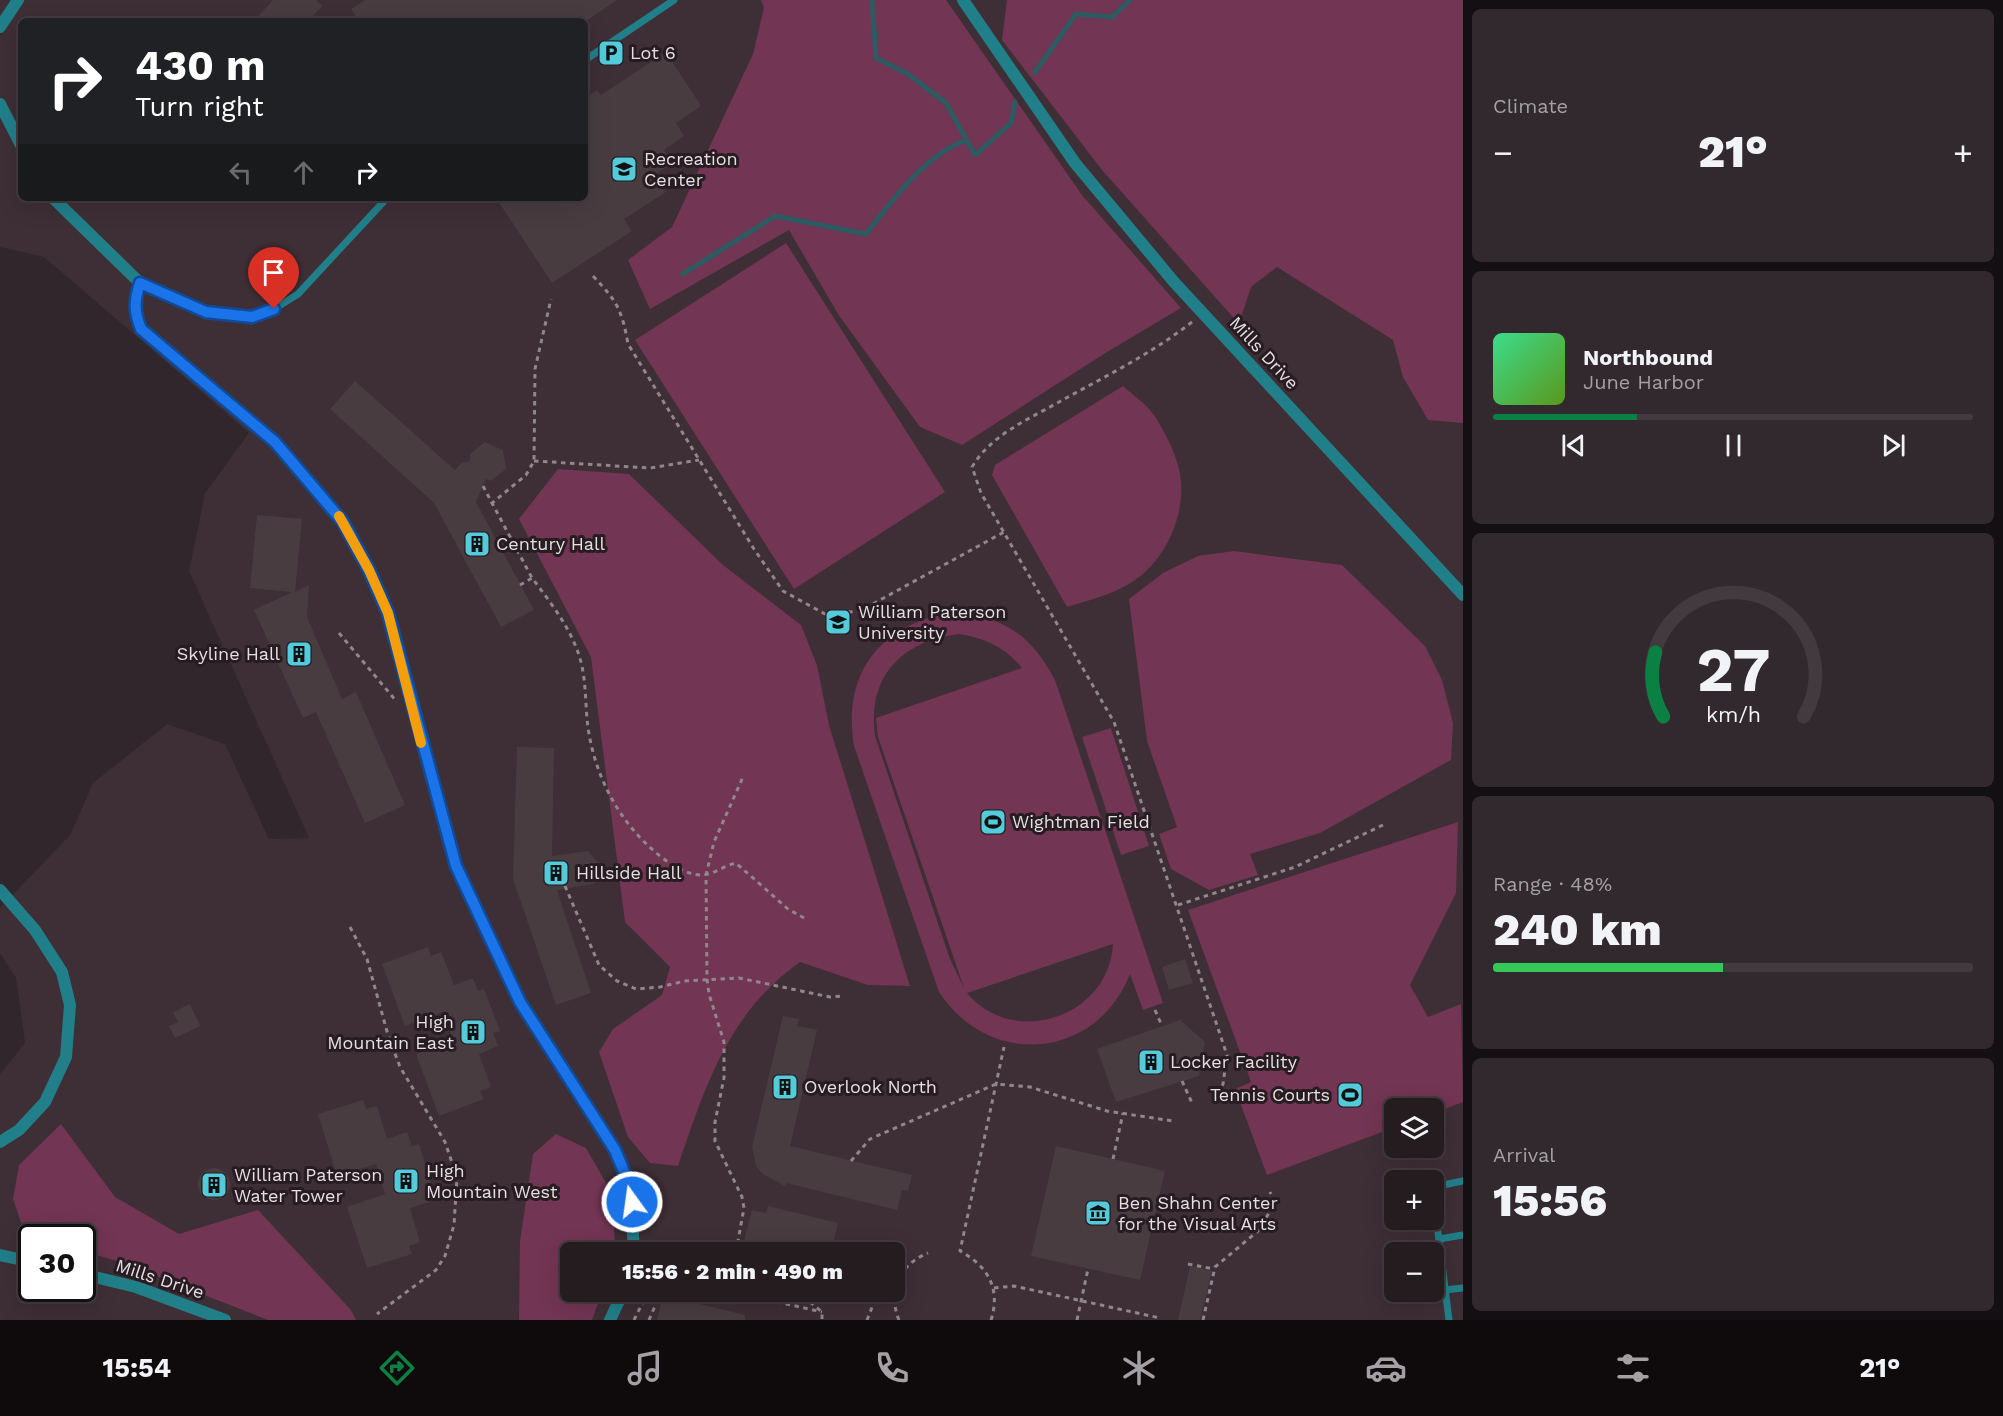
<!DOCTYPE html>
<meta charset="utf-8">
<style>
:root{--surface:#251c20;--page:#31292d;--text:#f1f3f6;--muted:#a3a1a5;--line:#423a3e;--accent:#0b8043}
body{margin:0;font-family:"Work Sans",sans-serif;background:var(--page);color:var(--text);height:100vh;display:flex;flex-direction:column;font-size:22px;white-space:nowrap}
*{box-sizing:border-box;margin:0}
p{font-size:20px;color:var(--muted)}
.icon{flex:none;width:33px;height:33px;fill:none;stroke:currentColor;stroke-width:2;stroke-linecap:round;stroke-linejoin:round}
.map{position:relative;flex:1;overflow:hidden}
.drawer{display:flex;flex-direction:column;gap:9px;padding:9px;background:#140f12;width:540px}
.drawer>*{flex:none}
.top-card{position:absolute;left:18px;top:18px;width:570px;height:183px;border-radius:9px;box-shadow:0 6px 24px #0002,0 0 0 2px var(--line);background:#202124;color:#fff;overflow:hidden}
.controls{position:absolute;left:1384px;top:1098px;display:grid;gap:12px}
.controls a{display:grid;place-items:center;width:60px;height:60px;border-radius:9px;background:var(--surface);box-shadow:0 6px 24px #0002,0 0 0 2px var(--line);font-size:30px}
.speed{position:absolute;left:18px;top:1224px;display:flex;gap:12px;font-size:30px;font-weight:700;text-align:center}
.speed>*{display:grid;place-content:center;width:78px;height:78px;border-radius:50%;background:var(--surface);box-shadow:0 6px 24px #0002,0 0 0 2px var(--line);line-height:1}
.speed .limit{border:3px solid #111;border-radius:9px;background:#fff;color:#111}
.pin{position:absolute;display:grid;place-items:center;width:51px;height:51px;color:#fff;margin:-62px -26px;border-radius:50% 50% 50% 0;rotate:-45deg;box-shadow:0 0 6px #0007}
.pin .icon{rotate:45deg}
.me{position:absolute;width:66px;margin:-33px;rotate:346deg;stroke-linejoin:round;filter:drop-shadow(0 0 4px #0008)}
.turn{display:flex;align-items:center;gap:21px;height:126px;padding:0 18px;font-size:27px}
.turn .icon{width:78px;height:78px;stroke-width:2.5}
.turn b{display:block;font-size:42px;line-height:51px}
.lanes{display:flex;align-items:center;height:57px;padding:0 18px;background:#0003;justify-content:center;gap:30px;direction:ltr}
.lanes .off{opacity:.35}
.big{font-size:45px;font-weight:800;line-height:1.1}
.drawer .widget{flex:1;display:flex;flex-direction:column;justify-content:center;gap:9px;min-width:0;padding:0 21px;border-radius:9px;background:var(--page)}
.drawer .dial{align-items:center;gap:0}
.dial svg{height:156px;overflow:visible;fill:none;stroke:var(--line);stroke-width:7;stroke-linecap:round;text-anchor:middle}
.dial text{fill:var(--text);stroke:none}
.song{display:flex;align-items:center;gap:18px}
.cover{width:72px;height:72px;border-radius:9px;background:linear-gradient(135deg,hsl(150 70% 55%),hsl(90 70% 35%))}
.played{height:6px;border-radius:3px;background:linear-gradient(90deg,var(--accent) 30%,var(--line) 30%)}
.keys{display:flex;justify-content:space-around;direction:ltr}
.heat{display:flex;justify-content:space-between;align-items:center;font-size:33px;direction:ltr}
.charge{height:9px;border-radius:4px;background:linear-gradient(90deg,#34c759 48%,var(--line) 0)}
.trip{position:absolute;left:560px;top:1242px;width:345px;height:60px;border-radius:9px;background:var(--surface);box-shadow:0 6px 24px #0002,0 0 0 2px var(--line);font-weight:800;line-height:60px;text-align:center}
.dock{display:flex;height:96px;justify-content:space-around;align-items:center;background:#0f0b0d;color:var(--muted)}
.dock .icon{width:42px;height:42px}
.dock .active{color:var(--accent)}
.dock b{font-size:27px;color:var(--text)}
main{display:flex;flex:1;min-height:0}
.map>svg:first-child{display:block}
.built{fill:#3e2e35;fill-rule:evenodd}
.green{fill:#723553;fill-rule:evenodd}
.lines{fill:none;stroke-linecap:round;stroke-linejoin:round}
.stream{stroke:#2c5b61;stroke-width:5}
.building{fill:#483c41}
.path{stroke:#90878b;stroke-width:3;stroke-dasharray:4.5 4.5;stroke-linecap:butt}
.service{stroke:#217f8a;stroke-width:7}
.minor{stroke:#217f8a;stroke-width:12}
.route-casing{stroke:#114b97;stroke-width:15}
.route{stroke:#1a73e8;stroke-width:10}
.slow{stroke:#f59e0b;stroke-width:10}
.labels{text-anchor:middle;stroke-width:6;stroke-linejoin:round;paint-order:stroke}
.poi-label{font-size:18px;fill:#e6dee1;stroke:#271c21;text-anchor:start}
.street-label{font-size:18px;fill:#e6dee1;stroke:#271c21}
</style>
<main>
<div class="map">
<svg width="1463" height="1320" viewBox="0 0 1463 1320">
<rect width="100%" height="100%" fill="#31262b"/>
<!-- built -->
<path class="built" d="M0,0H1192L1463,175V1320H0V1074L25,1043L16,978L0,953V908L70,835L93,783L167,724L225,744L269,839L309,838L189,571L205,493L249,433L44,257L0,247ZM21,21H585V198H21ZM1395,1108H1434V1148H1395ZM1395,1180H1434V1220H1395ZM32,1238H82V1288H32ZM570,1252H894V1292H570ZM1395,1252H1434V1292H1395Z"/>
<!-- green -->
<g class="green">
<path d="M761,0H946L1082,195L1181,308L1107,352L962,445L920,427L838,314L789,230L650,309L628,260L672,227L753,54L764,8Z"/>
<path d="M1007,0H1463V423L1428,420L1403,377L1393,340L1277,267L1251,287L1239,324L1102,170L1002,40Z"/>
<path d="M786,243L945,492L794,589L635,340Z"/>
<path d="M1123,386C1133,395 1146,404 1154,415C1164,430 1177,455 1180,474C1187,513 1166,561 1132,582C1112,595 1089,600 1067,607L992,475L995,465Z"/>
<path d="M558,469L629,474L723,565L801,625L817,665L829,725L910,986L868,985L800,962C728,1013 705,1087 678,1166L650,1163L628,1137L599,1052L613,1029L662,995L670,967L625,922L591,657L519,519Z"/>
<path d="M1234,551L1342,565L1425,646L1442,680L1453,723L1451,760L1320,833L1250,854L1258,875L1209,890L1171,869L1159,834L1177,827L1147,741L1129,599L1163,573L1198,556Z"/>
<path d="M951,613C1003,615 1031,635 1055,680L1163,1003L1143,1010L1130,974C1096,1060 989,1069 939,992L854,746C842,674 880,624 951,613ZM959,634C985,638 1005,647 1022,668L876,718L878,737L964,988L950,959L875,736C867,677 901,641 959,634ZM1113,944C1109,1017 1014,1049 967,993Z"/>
<path d="M1111,728L1149,846L1121,855L1082,737Z"/>
<path d="M1458,822L1456,893L1410,985L1428,1017L1461,1004L1463,1102L1434,1113V1108H1395V1127L1267,1175L1235,1089L1251,1082L1188,910Z"/>
<path d="M61,1124L115,1197L179,1234L258,1210L351,1310L356,1320H268L120,1262L83,1251L82,1238L35,1237L25,1234L13,1199L19,1165Z"/>
<path d="M556,1134L586,1148L613,1195L615,1252H570V1292H602L592,1320H519L520,1241L533,1154Z"/>
</g>
<g class="lines">
<!-- stream -->
<g class="stream">
<path d="M872,0L876,58L908,74L946,103L975,155L1011,123L1015,102"/>
<path d="M1035,72L1076,14L1112,17L1130,0"/>
<path d="M683,274L775,216L866,234C893,199 924,156 966,140"/>
</g>
</g>
<!-- building -->
<g class="building">
<path d="M273,0H316L322,6L308,21H254Z"/>
<path d="M365,0H617L586,21H359L351,9Z"/>
<path d="M666,52L701,106L676,123L684,136L664,150L672,163L655,175L666,192L624,219L632,231L552,283L496,198H585V98L597,90L601,95Z"/>
<path d="M355,381L455,470L461,463L470,461V454L485,442L503,450L506,469L491,481L486,479L476,502L534,610L501,627L434,503L330,409Z"/>
<path d="M257,515L302,519L295,592L309,585L307,617L342,699L356,692L405,805L365,823L316,712L303,718L254,610L292,592L250,588Z"/>
<path d="M517,747L554,748L552,856L588,851L601,866L593,884L557,890L591,993L556,1005L513,879Z"/>
<path d="M428,947L431,956L441,952L454,985L473,978L478,991L484,989L500,1031L493,1033L498,1046L479,1054L491,1087L480,1091L484,1099L439,1116L416,1054L453,1040L443,1012L405,1026L382,964Z"/>
<path d="M1185,959L1193,983L1169,990L1162,967Z"/>
<path d="M190,1004L200,1026L175,1038L169,1026L178,1022L173,1012Z"/>
<path d="M783,1016L799,1019L797,1026L817,1030L790,1146L912,1175L908,1191L902,1190L897,1210L786,1183L785,1186L763,1174L756,1166L752,1147Z"/>
<path d="M1180,1020L1205,1042L1199,1076L1116,1102L1097,1049Z"/>
<path d="M363,1100L366,1109L377,1106L387,1139L407,1132L412,1146L419,1144L432,1186L425,1189L429,1202L410,1208L420,1242L409,1246L412,1254L367,1268L347,1207L385,1194L376,1164L337,1176L318,1114Z"/>
<path d="M1056,1146L1165,1171L1140,1280L1031,1256Z"/>
<circle cx="214" cy="1184" r="16"/>
<path d="M768,1206L838,1223L831,1252H741L752,1210L766,1213Z"/>
<path d="M1190,1266L1212,1271L1200,1320H1178Z"/>
<path d="M663,1295L745,1315V1320H657Z"/>
</g>
<g class="lines">
<!-- path -->
<g class="path">
<path d="M593,276C617,301 622,310 628,344L754,549L783,591L825,614L860,611L1004,532"/>
<path d="M1192,322C1151,354 1104,377 1059,402C1027,420 991,435 972,467L981,493L1114,722L1227,1055L1223,1084L1213,1106"/>
<path d="M534,461L650,468L699,460"/>
<path d="M483,486L532,578"/>
<path d="M491,504L526,475L534,461L535,369L551,299"/>
<path d="M520,585L532,578C548,599 566,622 576,647C586,671 585,695 587,719C592,770 616,818 654,851C667,862 684,875 702,875C713,875 725,865 736,863L788,909L806,919"/>
<path d="M339,633L397,702"/>
<path d="M565,886L599,965L617,981L636,989L660,987L685,981L739,978L830,997L843,996"/>
<path d="M1178,905L1295,867L1383,825"/>
<path d="M350,927L367,959L388,1035L400,1067L445,1142L457,1177L454,1225L445,1256L436,1270L377,1314"/>
<path d="M1155,1010L1162,1026"/>
<path d="M1182,1081L1192,1103"/>
<path d="M1113,1159L1123,1113"/>
<path d="M851,1161L870,1139L996,1084L1030,1087L1107,1111L1173,1121"/>
<path d="M736,1252L744,1208L742,1197L715,1141V1122L724,1078V1042L709,994L707,979L706,875L714,842L743,777"/>
<path d="M1188,1264L1214,1269"/>
<path d="M894,1268L902,1272"/>
<path d="M994,1288L1014,1286L1160,1318"/>
<path d="M733,1292L822,1312"/>
<path d="M810,1302L822,1312V1320"/>
<path d="M634,1320L648,1292"/>
<path d="M649,1320L661,1292"/>
<path d="M867,1320L878,1292"/>
<path d="M899,1320C887,1291 900,1264 928,1253"/>
<path d="M991,1320C1001,1289 988,1266 960,1251L1004,1047"/>
<path d="M1077,1320L1088,1269"/>
<path d="M1203,1320L1215,1267L1258,1231L1275,1203L1270,1192"/>
</g>
<!-- service -->
<g class="service">
<path d="M585,60L674,0"/>
<path d="M140,283L206,312L252,317L274,309L298,294L387,198"/>
<path d="M1434,1198L1443,1185L1463,1181"/>
<path d="M1434,1200L1449,1320"/>
<path d="M1439,1239L1463,1235"/>
<path d="M1445,1290L1463,1288"/>
</g>
<!-- minor -->
<g class="minor">
<path d="M963,0L1075,163L1174,282L1463,595"/>
<path d="M0,27L18,0"/>
<path d="M0,104L21,145"/>
<path d="M53,198L140,283C134,301 134,312 141,329L275,442L343,522L369,570L388,613L455,866L520,1002L615,1150L630,1186L634,1252"/>
<path d="M0,890L35,930L62,972L70,1005L66,1057L45,1102L19,1130L0,1142"/>
<path d="M0,1255L32,1262"/>
<path d="M82,1274L136,1287L225,1320"/>
<path d="M610,1320L623,1292"/>
</g>
</g>
<g class="lines">
<!-- route casing -->
<g class="route-casing">
<path id="route" d="M274,309L252,317L206,312L140,283C134,301 134,312 141,329L275,442L343,522L369,570L388,613L456,866L520,1002L615,1150L630,1186L632,1202"/>
</g>
<!-- route -->
<use href="#route" class="route"/>
<!-- slow -->
<path class="slow" d="M339,516L369,570L388,613L421,743"/>
</g>
<!-- icons -->
<defs>
<g id="parking-square" transform="scale(1.35)"><rect x="-9" y="-9" width="18" height="18" rx="4" fill="#53cbda" stroke="#271c21"/><path d="M-3.5-5.5H1a3.5 3.5 0 0 1 0 7H-1V5.5H-3.5ZM-1-3.4V-.6H.8a1.4 1.4 0 0 0 0-2.8Z" fill="#111"/></g>
<g id="university-square" transform="scale(1.35)"><rect x="-9" y="-9" width="18" height="18" rx="4" fill="#53cbda" stroke="#271c21"/><path d="M0-5L7-2L0 1L-7-2ZM-4 1L0 2.5L4 1V4Q0 6-4 4Z" fill="#111"/></g>
<g id="building-square" transform="scale(1.35)"><rect x="-9" y="-9" width="18" height="18" rx="4" fill="#53cbda" stroke="#271c21"/><path d="M-4-6H4V6H1V3H-1V6H-4ZM-2.5-4.3h1.7v1.8h-1.7ZM.8-4.3h1.7v1.8H.8ZM-2.5-1h1.7V.8h-1.7ZM.8-1h1.7V.8H.8Z" fill="#111"/></g>
<g id="stadium-square" transform="scale(1.35)"><rect x="-9" y="-9" width="18" height="18" rx="4" fill="#53cbda" stroke="#271c21"/><path d="M0-5a6.5 5 0 1 0 0 10a6.5 5 0 1 0 0-10ZM-3.5-1.8h7v3.6h-7Z" fill="#111"/></g>
<g id="museum-square" transform="scale(1.35)"><rect x="-9" y="-9" width="18" height="18" rx="4" fill="#53cbda" stroke="#271c21"/><path d="M0-6L6-3V-2H-6V-3ZM-5-1h2V3h-2ZM-1-1h2V3h-2ZM3-1h2V3H3ZM-6 4H6V6H-6Z" fill="#111"/></g>
</defs>
<g fill-rule="evenodd">
<use href="#parking-square" x="611" y="53"/>
<use href="#university-square" x="624" y="169"/>
<use href="#building-square" x="477" y="544"/>
<use href="#university-square" x="838" y="622"/>
<use href="#building-square" x="299" y="654"/>
<use href="#stadium-square" x="993" y="822"/>
<use href="#building-square" x="556" y="873"/>
<use href="#building-square" x="473" y="1032"/>
<use href="#building-square" x="1151" y="1062"/>
<use href="#building-square" x="785" y="1087"/>
<use href="#stadium-square" x="1350" y="1095"/>
<use href="#building-square" x="406" y="1181"/>
<use href="#building-square" x="214" y="1185"/>
<use href="#museum-square" x="1098" y="1213"/>
</g>
<g class="labels">
<!-- poi labels -->
<g class="poi-label">
<text x="630" y="59">Lot 6</text>
<text x="644" y="165">Recreation<tspan x="644" dy="21">Center</tspan></text>
<text x="496" y="550">Century Hall</text>
<text x="858" y="618">William Paterson<tspan x="858" dy="21">University</tspan></text>
<text x="280" y="660" text-anchor="end">Skyline Hall</text>
<text x="1012" y="828">Wightman Field</text>
<text x="576" y="879">Hillside Hall</text>
<text x="454" y="1028" text-anchor="end">High<tspan x="454" dy="21">Mountain East</tspan></text>
<text x="1170" y="1068">Locker Facility</text>
<text x="804" y="1093">Overlook North</text>
<text x="1330" y="1101" text-anchor="end">Tennis Courts</text>
<text x="426" y="1177">High<tspan x="426" dy="21">Mountain West</tspan></text>
<text x="234" y="1181">William Paterson<tspan x="234" dy="21">Water Tower</tspan></text>
<text x="1118" y="1209">Ben Shahn Center<tspan x="1118" dy="21">for the Visual Arts</tspan></text>
</g>
<!-- street labels -->
<g class="street-label">
<text transform="translate(1264 353) rotate(47)" y="6">Mills Drive</text>
<text transform="translate(160 1279) rotate(18)" y="6">Mills Drive</text>
</g>
</g>
</svg>
<div class="controls">
<a><svg class="icon" aria-label="layers" viewBox="0 0 24 24"><path d="M12 4l9 5-9 5-9-5zM3 14l9 5 9-5"/></svg></a>
<a>+</a>
<a>−</a>
</div>
<div class="speed"><div class="limit">30</div></div>
<div class="pin" style="left:274px;top:309px;background:#d93025"><svg class="icon" aria-label="arrive" viewBox="0 0 24 24"><path d="M6 21V4h12l-3 4 3 4H6"/></svg></div>
<svg class="me" style="left:632px;top:1202px" viewBox="-20 -20 40 40"><circle r="17" fill="#1a73e8" stroke="#fff" stroke-width="3"/><path d="M0-11L8 9 0 5-8 9z" fill="#fff"/></svg>
<div class="trip">15:56 · 2 min · 490 m</div>
<div class="top-card">
<div class="turn"><svg class="icon" aria-label="right" viewBox="0 0 24 24"><path d="M7 20v-9h11M14 6l5 5-5 5"/></svg><div><b>430 m</b>Turn right</div></div>
<div class="lanes"><svg class="icon off" aria-label="left" viewBox="0 0 24 24"><path d="M17 20v-9H6M10 6l-5 5 5 5"/></svg><svg class="icon off" aria-label="ahead" viewBox="0 0 24 24"><path d="M12 20V5M6 11l6-6 6 6"/></svg><svg class="icon" aria-label="right" viewBox="0 0 24 24"><path d="M7 20v-9h11M14 6l5 5-5 5"/></svg></div>
</div>
</div>
<section class="drawer">
<div class="widget"><p>Climate</p>
<div class="heat"><a>−</a><b class="big">21°</b><a>+</a></div>
</div>
<div class="widget">
<div class="song"><i class="cover"></i><div><b>Northbound</b><p>June Harbor</p></div></div>
<div class="played"></div>
<div class="keys"><svg class="icon" aria-label="previous" viewBox="0 0 24 24"><path d="M18 5L8 12l10 7zM5 5v14"/></svg><svg class="icon" aria-label="pause" viewBox="0 0 24 24"><path d="M8 5v14M16 5v14"/></svg><svg class="icon" aria-label="next" viewBox="0 0 24 24"><path d="M6 5l10 7-10 7zM19 5v14"/></svg></div>
</div>
<div class="widget dial"><svg viewBox="0 0 100 80">
<path d="M14 69A42 42 0 1 1 86 69"/>
<path d="M14 69A42 42 0 0 1 10 36" stroke="#0b8043"/>
<text x="50" y="56" font-size="32" font-weight="700">27</text>
<text x="50" y="72" font-size="11">km/h</text>
</svg></div>
<div class="widget"><p>Range · 48%</p><b class="big">240 km</b><div class="charge"></div></div>
<div class="widget"><p>Arrival</p><b class="big">15:56</b></div>
</section>
</main>
<nav class="dock">
<b>15:54</b>
<svg class="icon active" aria-label="directions" viewBox="0 0 24 24"><path d="M12 3l9 9-9 9-9-9zM9 14v-3h6M13 9l2 2-2 2"/></svg>
<svg class="icon" aria-label="music" viewBox="0 0 24 24"><path d="M9 18V5l10-2v13"/><circle cx="6" cy="18" r="3"/><circle cx="16" cy="16" r="3"/></svg>
<svg class="icon" aria-label="phone" viewBox="0 0 24 24"><path d="M5 4h4l2 5-3 2q2 4 5 5l2-3 5 2v4C11 20 4 13 5 4z"/></svg>
<svg class="icon" aria-label="climate" viewBox="0 0 24 24"><path d="M12 3v18M4 7l16 10M4 17L20 7"/></svg>
<svg class="icon" aria-label="car" viewBox="0 0 24 24"><path d="M5 17H2v-5l4-1 3-4h7l3 4 3 1v5h-3M9 17h6M6 11h13"/><circle cx="7" cy="17" r="2"/><circle cx="17" cy="17" r="2"/></svg>
<svg class="icon" aria-label="filters" viewBox="0 0 24 24"><path d="M4 7h16M4 17h16"/><circle cx="9" cy="7" r="2"/><circle cx="15" cy="17" r="2"/></svg>
<b>21°</b>
</nav>
